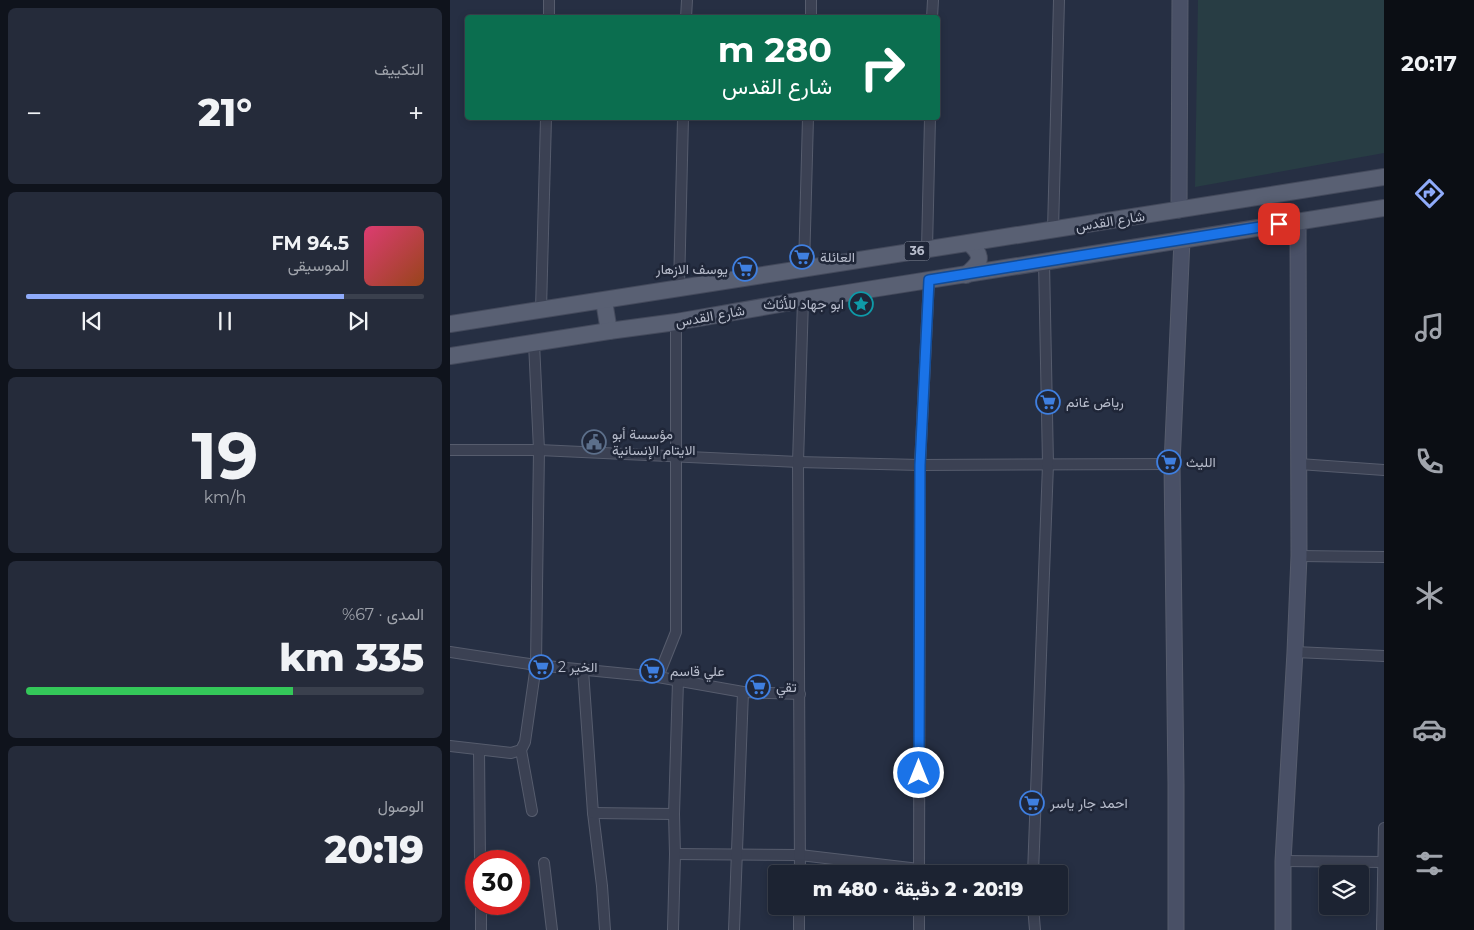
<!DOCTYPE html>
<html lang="ar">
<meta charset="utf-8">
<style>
:root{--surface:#1c2332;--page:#252b3a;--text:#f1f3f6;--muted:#a0a4ac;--line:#3a404d;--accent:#8fabfa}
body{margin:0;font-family:Montserrat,Vazirmatn,sans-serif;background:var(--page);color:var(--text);direction:rtl;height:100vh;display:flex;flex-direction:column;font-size:19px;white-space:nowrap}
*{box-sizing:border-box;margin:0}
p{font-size:16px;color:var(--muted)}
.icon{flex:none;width:28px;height:28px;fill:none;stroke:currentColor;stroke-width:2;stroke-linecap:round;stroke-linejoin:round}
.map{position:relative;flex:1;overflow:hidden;direction:ltr}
.side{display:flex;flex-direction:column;gap:8px;padding:8px;background:#0f131c;width:450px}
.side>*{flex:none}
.banner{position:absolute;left:15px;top:15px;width:475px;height:105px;border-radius:5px;box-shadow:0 2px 8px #0003,0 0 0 1px var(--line);direction:rtl;background:#0b6e4f;color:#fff;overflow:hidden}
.fabs{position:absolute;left:869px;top:865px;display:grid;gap:10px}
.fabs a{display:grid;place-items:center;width:50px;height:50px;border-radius:5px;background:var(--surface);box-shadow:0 2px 8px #0003,0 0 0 1px var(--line);font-size:25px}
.speed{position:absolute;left:15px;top:850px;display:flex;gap:10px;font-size:25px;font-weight:700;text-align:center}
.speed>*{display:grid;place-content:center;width:65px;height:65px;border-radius:50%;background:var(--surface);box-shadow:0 2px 8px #0003,0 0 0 1px var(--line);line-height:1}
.speed .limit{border:8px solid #d22;background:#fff;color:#111}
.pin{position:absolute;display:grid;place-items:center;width:42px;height:42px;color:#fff;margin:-21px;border-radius:10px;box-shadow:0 2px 8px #0006}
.me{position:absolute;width:55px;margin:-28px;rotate:0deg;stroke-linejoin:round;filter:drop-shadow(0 0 4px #0008)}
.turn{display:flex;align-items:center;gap:18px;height:105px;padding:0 25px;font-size:22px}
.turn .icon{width:65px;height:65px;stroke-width:2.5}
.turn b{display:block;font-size:35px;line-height:42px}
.big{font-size:38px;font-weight:800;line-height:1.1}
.side .tile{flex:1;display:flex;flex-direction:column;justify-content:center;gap:8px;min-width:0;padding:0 18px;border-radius:8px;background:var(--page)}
.side .dial{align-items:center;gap:0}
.dial b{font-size:65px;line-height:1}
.song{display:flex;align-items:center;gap:15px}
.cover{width:60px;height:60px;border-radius:8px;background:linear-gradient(135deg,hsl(340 70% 55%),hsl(20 70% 35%))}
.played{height:5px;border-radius:2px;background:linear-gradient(90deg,var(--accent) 80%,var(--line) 80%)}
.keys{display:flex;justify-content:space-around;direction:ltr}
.heat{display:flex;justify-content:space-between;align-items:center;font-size:28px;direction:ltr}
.charge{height:8px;border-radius:4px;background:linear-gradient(90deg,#34c759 67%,var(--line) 0)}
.trip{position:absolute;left:318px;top:865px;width:300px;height:50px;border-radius:5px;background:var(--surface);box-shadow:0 2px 8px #0003,0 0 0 1px var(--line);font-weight:800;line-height:50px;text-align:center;direction:rtl}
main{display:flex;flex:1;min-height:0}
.menu{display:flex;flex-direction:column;width:90px;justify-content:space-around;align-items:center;background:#0b0e14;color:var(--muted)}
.menu .icon{width:35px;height:35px}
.menu .active{color:var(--accent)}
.menu b{font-size:22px;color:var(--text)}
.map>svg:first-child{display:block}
.green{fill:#283d44}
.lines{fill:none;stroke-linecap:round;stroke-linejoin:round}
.street-casing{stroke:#565c6d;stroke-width:12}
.secondary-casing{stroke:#565c6d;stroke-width:17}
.primary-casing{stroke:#444a5c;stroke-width:18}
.street{stroke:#3b4153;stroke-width:10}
.secondary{stroke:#495066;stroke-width:15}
.primary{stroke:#596073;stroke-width:16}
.route-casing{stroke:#114b97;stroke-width:12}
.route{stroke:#1a73e8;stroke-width:9}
.labels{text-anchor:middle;stroke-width:5;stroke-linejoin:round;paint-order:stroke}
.shield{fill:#1f2638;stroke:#8a90a0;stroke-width:1}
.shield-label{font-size:12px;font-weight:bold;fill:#b8bdcc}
.street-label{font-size:14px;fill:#b8bdcc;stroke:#1f2638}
.poi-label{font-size:14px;fill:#b8bdcc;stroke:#1f2638;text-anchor:start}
</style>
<main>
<nav class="menu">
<b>20:17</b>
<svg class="icon active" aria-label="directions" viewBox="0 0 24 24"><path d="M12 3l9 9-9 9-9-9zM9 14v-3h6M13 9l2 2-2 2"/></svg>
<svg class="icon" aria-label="music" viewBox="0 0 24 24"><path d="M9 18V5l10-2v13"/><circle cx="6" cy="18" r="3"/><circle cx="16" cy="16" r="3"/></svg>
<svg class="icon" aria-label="phone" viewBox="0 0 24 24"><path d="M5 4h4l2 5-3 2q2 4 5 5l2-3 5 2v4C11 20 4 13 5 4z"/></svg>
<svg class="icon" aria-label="climate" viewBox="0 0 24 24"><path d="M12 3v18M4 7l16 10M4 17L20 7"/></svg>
<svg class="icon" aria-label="car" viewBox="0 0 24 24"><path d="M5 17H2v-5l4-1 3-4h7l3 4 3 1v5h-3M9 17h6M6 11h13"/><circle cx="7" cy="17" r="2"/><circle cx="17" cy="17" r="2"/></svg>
<svg class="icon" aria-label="filters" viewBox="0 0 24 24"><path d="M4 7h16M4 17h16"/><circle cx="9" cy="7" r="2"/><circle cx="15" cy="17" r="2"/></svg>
</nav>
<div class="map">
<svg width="934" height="930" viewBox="0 0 934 930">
<rect width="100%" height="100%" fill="#262f43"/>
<!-- green -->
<path class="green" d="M748,0H934V153L745,187Z"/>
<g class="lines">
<!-- street casing -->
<g class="street-casing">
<g id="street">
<path d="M99,18V0"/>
<path d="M236,18L237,0"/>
<path d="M361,18V0"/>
<path d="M482,18L483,0"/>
<path d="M603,230L609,0"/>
<path d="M477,249L480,118"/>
<path d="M354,268L358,118"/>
<path d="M229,288L233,118"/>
<path d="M91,310L96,118"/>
<path d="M0,450H89L348,462L470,465L722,464"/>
<path d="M849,464L934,470"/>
<path d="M849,556L934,557"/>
<path d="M0,652L86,665L208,677L293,692L350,694"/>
<path d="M845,652L934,656"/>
<path d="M133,670L143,813L152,886L155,930"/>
<path d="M208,677L226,632V322"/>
<path d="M0,746L61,753L71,750"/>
<path d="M29,750L30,861"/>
<path d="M82,811L71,750L75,742L86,665L87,587L89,450L84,343"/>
<path d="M143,813L224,814"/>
<path d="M225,854L350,855L469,869"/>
<path d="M833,861L933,862"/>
<path d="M94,863L102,930"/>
<path d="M350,874L348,462L353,300"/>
<path d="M469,874L470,465L479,280"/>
<path d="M583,874L598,464L594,262"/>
<path d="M31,904V930"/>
<path d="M469,906V930"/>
<path d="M583,906L585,930"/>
<path d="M223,930L225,854L224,814L228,681"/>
<path d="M284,930L293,692"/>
<path d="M349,930V906"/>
<path d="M932,930L934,828"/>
</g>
</g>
<!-- secondary casing -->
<g class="secondary-casing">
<g id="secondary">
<path d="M729,210L730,0"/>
<path d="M726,930V784L722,464L732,240"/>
<path d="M833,930V861L845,652L849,556L848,221"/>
</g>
</g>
<!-- primary casing -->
<g class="primary-casing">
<g id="primary">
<path d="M516,275C530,263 535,257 519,243"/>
<path d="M154,301L159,331"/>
<path d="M0,324C311,275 623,227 934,177"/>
<path d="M0,356L159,331L226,322L353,300L934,208"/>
</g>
</g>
<!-- street -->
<use href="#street" class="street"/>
<!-- secondary -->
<use href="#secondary" class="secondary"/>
<!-- primary -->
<use href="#primary" class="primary"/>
</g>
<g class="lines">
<!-- route casing -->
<g class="route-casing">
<path id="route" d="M469,773L470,465L479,280L829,224"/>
</g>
<!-- route -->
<use href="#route" class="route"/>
</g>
<!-- icons -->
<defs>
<g id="supermarket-ring" transform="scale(1.25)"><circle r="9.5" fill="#1f2638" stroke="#3f7fe0" stroke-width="1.5"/><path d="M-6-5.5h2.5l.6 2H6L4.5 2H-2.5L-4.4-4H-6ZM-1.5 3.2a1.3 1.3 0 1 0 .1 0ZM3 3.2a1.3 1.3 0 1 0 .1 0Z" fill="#3f7fe0"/></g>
<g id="sight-ring" transform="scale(1.25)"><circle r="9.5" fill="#1f2638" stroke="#0f9aa8" stroke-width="1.5"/><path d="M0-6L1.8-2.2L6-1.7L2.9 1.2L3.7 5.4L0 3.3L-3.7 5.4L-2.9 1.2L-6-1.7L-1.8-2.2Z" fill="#0f9aa8"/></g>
<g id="civic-ring" transform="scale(1.25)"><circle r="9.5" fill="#1f2638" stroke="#5c6f8a" stroke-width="1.5"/><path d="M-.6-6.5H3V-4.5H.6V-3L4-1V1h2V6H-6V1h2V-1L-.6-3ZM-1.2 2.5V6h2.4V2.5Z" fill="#5c6f8a"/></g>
</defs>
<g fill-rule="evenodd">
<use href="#supermarket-ring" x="352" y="257"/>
<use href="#supermarket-ring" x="295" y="269"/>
<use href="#sight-ring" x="411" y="304"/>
<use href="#supermarket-ring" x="598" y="402"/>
<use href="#civic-ring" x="144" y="442"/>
<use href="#supermarket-ring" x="719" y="462"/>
<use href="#supermarket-ring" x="91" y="667"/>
<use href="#supermarket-ring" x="202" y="671"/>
<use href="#supermarket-ring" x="308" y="687"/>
<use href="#supermarket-ring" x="582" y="803"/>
</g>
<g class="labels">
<!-- shield labels -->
<rect class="shield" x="454.5" y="241.5" width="25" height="19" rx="4"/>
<g class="shield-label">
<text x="467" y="255">36</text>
</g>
<!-- street labels -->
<g class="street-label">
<text transform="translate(660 221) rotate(-9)" y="5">شارع القدس</text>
<text transform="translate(260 316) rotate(-10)" y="5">شارع القدس</text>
</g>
<!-- poi labels -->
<g class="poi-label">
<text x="370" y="262">العائلة</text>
<text x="278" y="274" text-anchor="end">يوسف الازهار</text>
<text x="394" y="309" text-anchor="end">ابو جهاد للأثاث</text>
<text x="616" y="407">رياض غانم</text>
<text x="162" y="439">مؤسسة أبو<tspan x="162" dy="16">الايتام الإنسانية</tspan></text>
<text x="736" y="467">الليث</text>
<text x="108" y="672">الخير 2</text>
<text x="220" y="676">علي قاسم</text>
<text x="326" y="692">تقي</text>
<text x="600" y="808">احمد جار ياسر</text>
</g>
</g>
</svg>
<div class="fabs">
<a><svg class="icon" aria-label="layers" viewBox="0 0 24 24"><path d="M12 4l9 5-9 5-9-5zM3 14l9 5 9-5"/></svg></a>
</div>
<div class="speed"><div class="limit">30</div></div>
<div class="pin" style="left:829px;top:224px;background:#d93025"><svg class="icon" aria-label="arrive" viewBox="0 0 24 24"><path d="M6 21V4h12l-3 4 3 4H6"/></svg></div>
<svg class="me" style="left:469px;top:773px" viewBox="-20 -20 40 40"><circle r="17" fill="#1a73e8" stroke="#fff" stroke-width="3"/><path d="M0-11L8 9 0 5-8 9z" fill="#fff"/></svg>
<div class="trip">20:19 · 2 دقيقة · 480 m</div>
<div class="banner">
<div class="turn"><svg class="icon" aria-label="right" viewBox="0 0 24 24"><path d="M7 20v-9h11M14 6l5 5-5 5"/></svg><div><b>280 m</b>شارع القدس</div></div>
</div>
</div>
<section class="side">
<div class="tile"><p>التكييف</p>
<div class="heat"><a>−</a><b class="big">21°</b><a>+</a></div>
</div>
<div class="tile">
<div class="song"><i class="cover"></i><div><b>94.5 FM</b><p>الموسيقى</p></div></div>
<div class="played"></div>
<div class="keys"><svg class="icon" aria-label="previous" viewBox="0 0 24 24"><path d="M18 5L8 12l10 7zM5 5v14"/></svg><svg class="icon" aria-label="pause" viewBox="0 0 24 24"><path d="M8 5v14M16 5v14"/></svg><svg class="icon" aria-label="next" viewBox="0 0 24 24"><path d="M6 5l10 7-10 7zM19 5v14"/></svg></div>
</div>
<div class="tile dial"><b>19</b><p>km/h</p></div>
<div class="tile"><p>المدى · 67%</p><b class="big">335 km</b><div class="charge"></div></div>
<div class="tile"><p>الوصول</p><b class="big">20:19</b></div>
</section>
</main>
